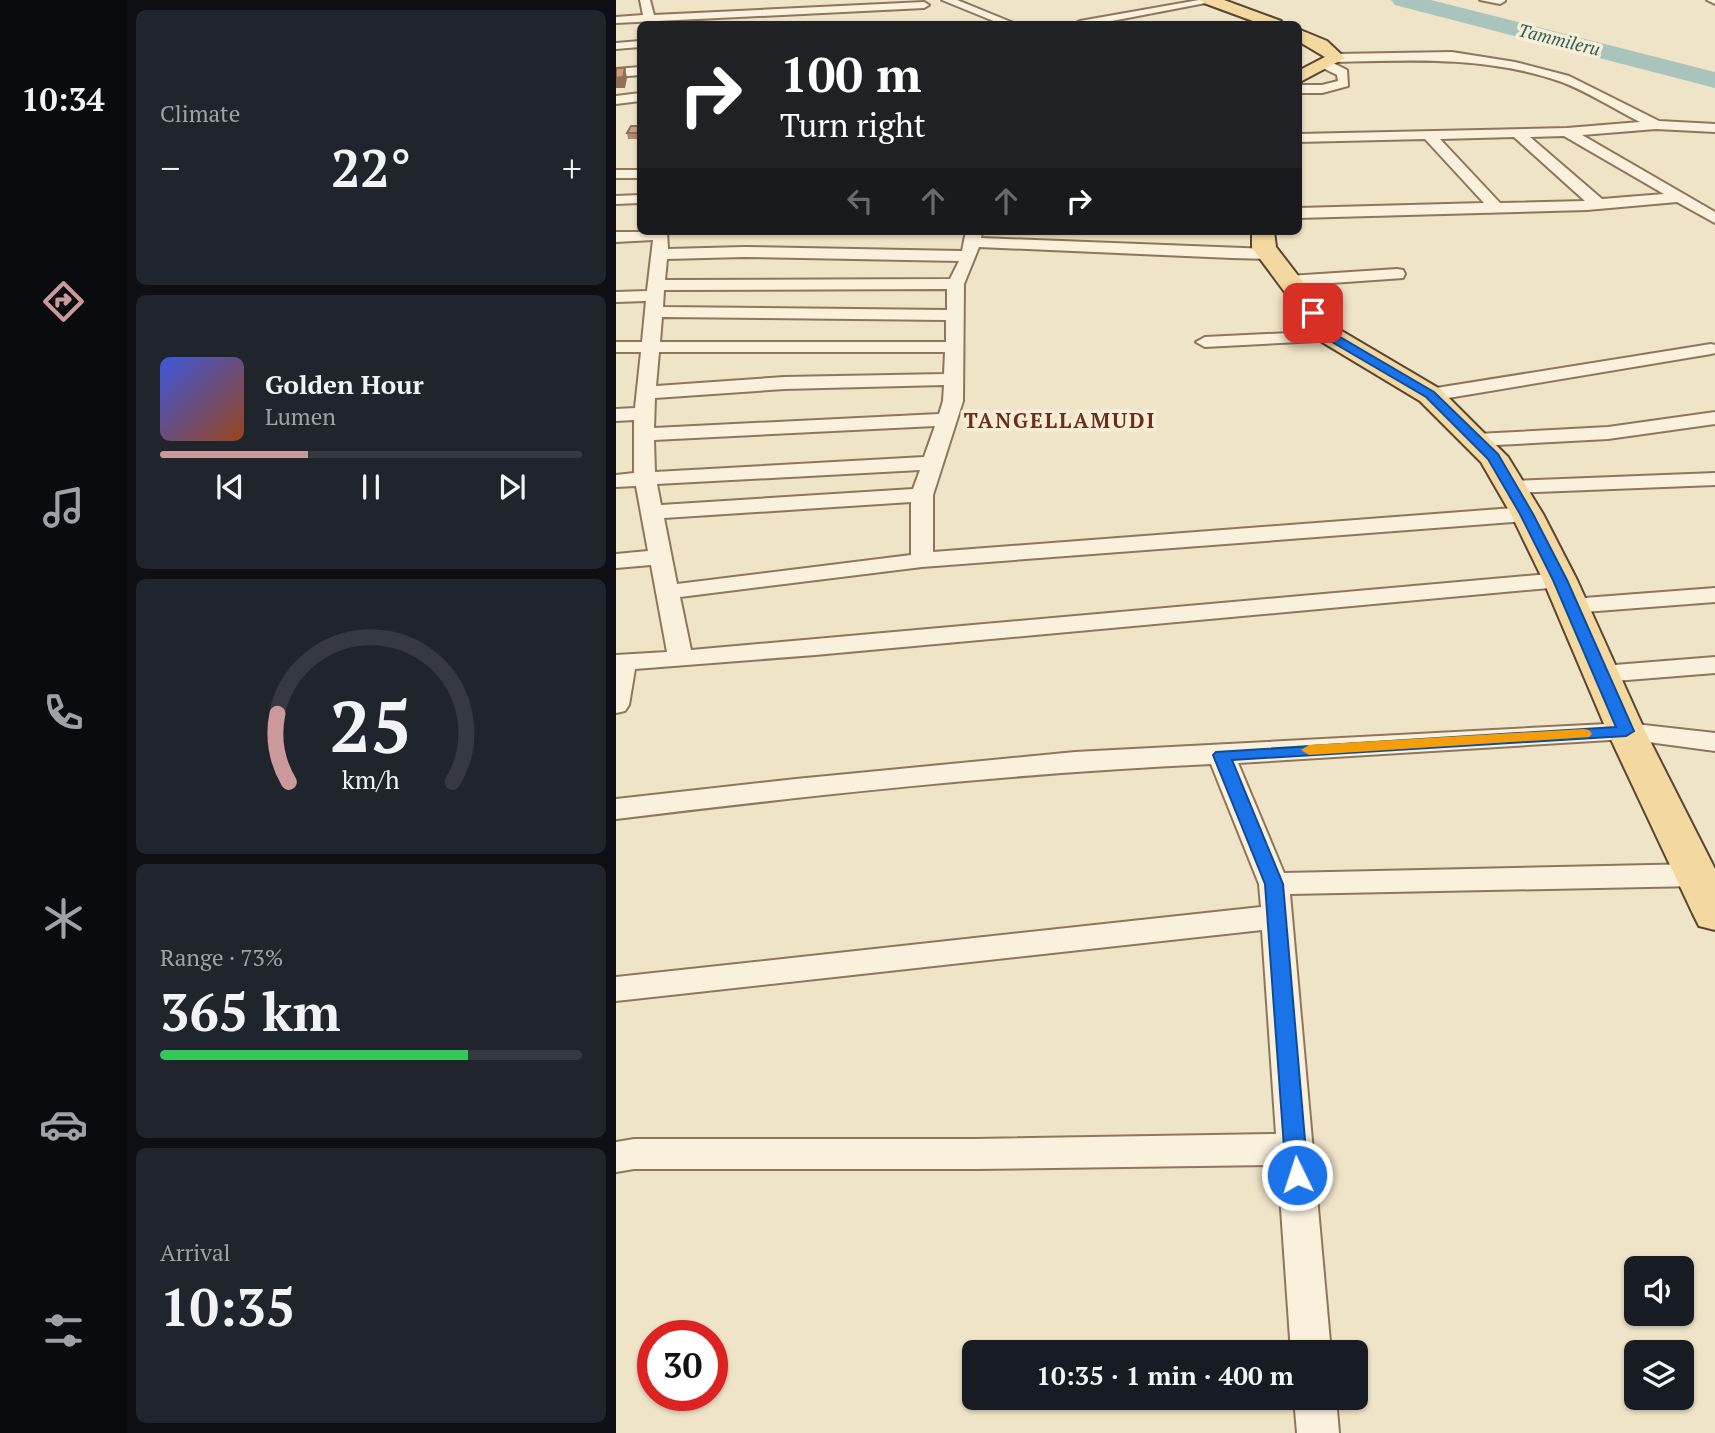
<!DOCTYPE html>
<meta charset="utf-8">
<style>
:root{--surface:#171b24;--page:#20242c;--text:#f1f3f6;--muted:#9ea1a6;--line:#363941;--accent:#cc999b}
body{margin:0;font-family:"PT Serif",serif;background:var(--page);color:var(--text);height:100vh;display:flex;flex-direction:column;font-size:26px;white-space:nowrap}
*{box-sizing:border-box;margin:0}
p{font-size:23px;color:var(--muted)}
.icon{flex:none;width:38px;height:38px;fill:none;stroke:currentColor;stroke-width:2;stroke-linecap:round;stroke-linejoin:round}
.map{position:relative;flex:1;overflow:hidden}
.side{display:flex;flex-direction:column;gap:10px;padding:10px;background:#0d0f14;width:490px}
.side>*{flex:none}
.top-card{position:absolute;left:21px;top:21px;width:665px;height:214px;border-radius:10px;box-shadow:0 2px 5px #0004;background:#202124;color:#fff;overflow:hidden}
.controls{position:absolute;left:1008px;top:1256px;display:grid;gap:14px}
.controls a{display:grid;place-items:center;width:70px;height:70px;border-radius:10px;background:var(--surface);box-shadow:0 2px 5px #0004;font-size:35px}
.speed{position:absolute;left:21px;top:1320px;display:flex;gap:14px;font-size:35px;font-weight:700;text-align:center}
.speed>*{display:grid;place-content:center;width:91px;height:91px;border-radius:50%;background:var(--surface);box-shadow:0 2px 5px #0004;line-height:1}
.speed .limit{border:10px solid #d22;background:#fff;color:#111}
.pin{position:absolute;display:grid;place-items:center;width:60px;height:60px;color:#fff;margin:-30px;border-radius:14px;box-shadow:0 4px 10px #0006}
.me{position:absolute;width:77px;margin:-38px;rotate:356deg;stroke-linejoin:round;filter:drop-shadow(0 0 5px #0008)}
.turn{display:flex;align-items:center;gap:24px;height:147px;padding:0 28px;font-size:32px}
.turn .icon{width:91px;height:91px;stroke-width:2.5}
.turn b{display:block;font-size:49px;line-height:60px}
.lanes{display:flex;align-items:center;height:66px;padding:0 28px;background:#0003;justify-content:center;gap:35px;direction:ltr}
.lanes .off{opacity:.35}
.big{font-size:52px;font-weight:700;line-height:1.1}
.side .card{flex:1;display:flex;flex-direction:column;justify-content:center;gap:10px;min-width:0;padding:0 24px;border-radius:10px;background:var(--page)}
.side .dial{align-items:center;gap:0}
.dial svg{height:182px;overflow:visible;fill:none;stroke:var(--line);stroke-width:7;stroke-linecap:round;text-anchor:middle}
.dial text{fill:var(--text);stroke:none}
.song{display:flex;align-items:center;gap:21px}
.cover{width:84px;height:84px;border-radius:10px;background:linear-gradient(135deg,hsl(230 70% 55%),hsl(20 70% 35%))}
.played{height:7px;border-radius:4px;background:linear-gradient(90deg,var(--accent) 35%,var(--line) 35%)}
.keys{display:flex;justify-content:space-around;direction:ltr}
.heat{display:flex;justify-content:space-between;align-items:center;font-size:38px;direction:ltr}
.charge{height:10px;border-radius:5px;background:linear-gradient(90deg,#34c759 73%,var(--line) 0)}
.trip{position:absolute;left:346px;top:1340px;width:406px;height:70px;border-radius:10px;background:var(--surface);box-shadow:0 2px 5px #0004;font-weight:700;line-height:70px;text-align:center}
main{display:flex;flex:1;min-height:0}
.dock{display:flex;flex-direction:column;width:126px;justify-content:space-around;align-items:center;background:#090b0e;color:var(--muted)}
.dock .icon{width:49px;height:49px}
.dock .on{color:var(--accent)}
.dock b{font-size:32px;color:var(--text)}
.map>svg:first-child{display:block}
.lines{fill:none;stroke-linecap:round;stroke-linejoin:round}
.river{fill:#a9c4bc;fill-rule:evenodd}
.minor-casing{stroke:#8d765c;stroke-width:4}
.primary-casing{stroke:#5b4430;stroke-width:4}
.minor{fill:#faf1dc;fill-rule:evenodd}
.primary{fill:#f3d9a0;fill-rule:evenodd}
.wall{fill:#b2896c}
.shaded-wall{fill:#916f58}
.building{fill:#cf9f7d;stroke:#916f58;stroke-width:2}
.route{fill:#1a73e8;stroke:#114b97;stroke-width:2}
.slow{fill:#f59e0b}
.labels{text-anchor:middle;stroke-width:7;stroke-linejoin:round;paint-order:stroke}
.far-water-label{font-size:18px;font-style:italic;fill:#2f5d5a;stroke:#f7eed8}
.far-district-label{font-size:21px;font-weight:bold;letter-spacing:2px;fill:#6b2e1e;stroke:#f7eed8}
</style>
<main>
<nav class="dock">
<b>10:34</b>
<svg class="icon on" aria-label="directions" viewBox="0 0 24 24"><path d="M12 3l9 9-9 9-9-9zM9 14v-3h6M13 9l2 2-2 2"/></svg>
<svg class="icon" aria-label="music" viewBox="0 0 24 24"><path d="M9 18V5l10-2v13"/><circle cx="6" cy="18" r="3"/><circle cx="16" cy="16" r="3"/></svg>
<svg class="icon" aria-label="phone" viewBox="0 0 24 24"><path d="M5 4h4l2 5-3 2q2 4 5 5l2-3 5 2v4C11 20 4 13 5 4z"/></svg>
<svg class="icon" aria-label="climate" viewBox="0 0 24 24"><path d="M12 3v18M4 7l16 10M4 17L20 7"/></svg>
<svg class="icon" aria-label="car" viewBox="0 0 24 24"><path d="M5 17H2v-5l4-1 3-4h7l3 4 3 1v5h-3M9 17h6M6 11h13"/><circle cx="7" cy="17" r="2"/><circle cx="17" cy="17" r="2"/></svg>
<svg class="icon" aria-label="filters" viewBox="0 0 24 24"><path d="M4 7h16M4 17h16"/><circle cx="9" cy="7" r="2"/><circle cx="15" cy="17" r="2"/></svg>
</nav>
<section class="side">
<div class="card"><p>Climate</p>
<div class="heat"><a>−</a><b class="big">22°</b><a>+</a></div>
</div>
<div class="card">
<div class="song"><i class="cover"></i><div><b>Golden Hour</b><p>Lumen</p></div></div>
<div class="played"></div>
<div class="keys"><svg class="icon" aria-label="previous" viewBox="0 0 24 24"><path d="M18 5L8 12l10 7zM5 5v14"/></svg><svg class="icon" aria-label="pause" viewBox="0 0 24 24"><path d="M8 5v14M16 5v14"/></svg><svg class="icon" aria-label="next" viewBox="0 0 24 24"><path d="M6 5l10 7-10 7zM19 5v14"/></svg></div>
</div>
<div class="card dial"><svg viewBox="0 0 100 80">
<path d="M14 69A42 42 0 1 1 86 69"/>
<path d="M14 69A42 42 0 0 1 9 39" stroke="#cc999b"/>
<text x="50" y="56" font-size="32" font-weight="700">25</text>
<text x="50" y="72" font-size="11">km/h</text>
</svg></div>
<div class="card"><p>Range · 73%</p><b class="big">365 km</b><div class="charge"></div></div>
<div class="card"><p>Arrival</p><b class="big">10:35</b></div>
</section>
<div class="map">
<svg width="1099" height="1433" viewBox="0 0 1099 1433">
<rect width="100%" height="100%" fill="#f0e4c8"/>
<g class="lines">
<!-- river -->
<path class="river" d="M775,0H815L1099,72V88L779,5Z"/>
<!-- minor casing -->
<g class="minor-casing">
<g id="minor">
<path d="M24,0H34L38,15L308,2L313,5L308,8L0,23V17L27,15Z"/>
<path d="M326,0H341L400,24H385Z"/>
<path d="M583,0L600,1L480,24H458L464,21Z"/>
<path d="M864,0H889V1L884,4Z"/>
<path d="M1091,0H1099V4Z"/>
<path d="M24,41V47L0,49V43Z"/>
<path d="M836,52L899,62L953,76L1043,121L1099,124V132L1040,129L966,135L1099,212V223L1061,202L971,210L682,218V208L868,203L809,139L682,142V134L951,128L1024,122C998,109 971,91 943,81C870,56 795,60 720,62L714,58L720,54ZM948,136L1048,194L986,199L914,137ZM898,137L969,201L884,203L824,139Z"/>
<path d="M705,61H713L731,70L732,86L706,93H682V85H706L722,81L721,75L705,67Z"/>
<path d="M24,67V75L0,77V69Z"/>
<path d="M24,93V101L0,104V96Z"/>
<rect x="0" y="170" width="24" height="8"/>
<path d="M24,195V203L0,204V196Z"/>
<path d="M350,231H366L365,238L653,249L661,254L653,259L616,258L363,247L348,284L347,401L317,495V552L911,507L919,509L922,514L919,519L911,521L306,567L64,597L75,650L944,573L952,575L956,580L952,585L944,587L199,655L19,669L13,705L9,711L0,713V655L51,652L35,565L0,568V554L32,551L20,486L0,487V475L18,473V420L0,421V409L19,408L25,352H0V342H26L30,301L0,302V292L31,291L37,240L0,242V232H51L52,249L128,247L346,251ZM128,257L343,261L334,279L49,280L51,259ZM331,289V310L47,307L48,290ZM46,317L330,320V342H44ZM43,352H329L328,374L168,377L40,386ZM328,385L327,401L323,414L38,428L39,398L168,389ZM319,426L308,457L39,472L38,440ZM304,470L297,489L45,505L41,484ZM295,502V555L61,584L48,518Z"/>
<path d="M781,269L787,270L789,274L787,278L673,286L665,281L673,276Z"/>
<path d="M715,331L721,332L724,336L721,340L589,347L580,342L589,337Z"/>
<path d="M1095,344L1099,345V353L1095,354L814,401L804,395L814,389Z"/>
<path d="M1099,412V424L992,439L861,446L854,444L851,440L854,436L861,434L992,427Z"/>
<path d="M1099,473V485L894,493L886,492L883,487L886,482L894,481Z"/>
<path d="M1099,588V602L955,613L947,611L943,606L947,601L955,599Z"/>
<path d="M1099,657V673L986,682L977,679L973,674L977,669L986,666Z"/>
<path d="M1010,723L1099,733V751L1010,739L622,763L668,873L1081,864L1092,868L1096,875L1092,882L1081,886L674,894L715,1353H675L662,1165L359,1169H18L0,1172V1142L18,1139H359L660,1134L646,930L0,1001V977L645,907L643,884L595,764C396,773 198,795 0,819V799L180,779L459,752Z"/>
<path d="M678,1398H720L723,1433H681Z"/>
</g>
</g>
<!-- primary casing -->
<g class="primary-casing">
<g id="primary">
<path d="M585,0H608L665,21L667,24H645L588,3Z"/>
<path d="M682,29L711,41L729,58L682,83V71L709,57L682,41Z"/>
<path d="M636,231H658L660,247L724,330L824,389L892,457L927,514L961,580L1029,731L1099,869V930L1083,926L1077,914L991,731L927,580L895,514L865,462L804,401L706,342L636,248Z"/>
</g>
</g>
<!-- minor -->
<use href="#minor" class="minor"/>
<!-- primary -->
<use href="#primary" class="primary"/>
</g>
<!-- wall -->
<path class="wall" d="M24,126V139H12L11,133Z"/>
<!-- shaded-wall -->
<path class="shaded-wall" d="M9,68L11,78L9,88H0V78Z"/>
<!-- building -->
<g class="building">
<path d="M0,68H9L7,77L0,78Z"/>
<path d="M15,126H24V133H11Z"/>
</g>
<!-- route -->
<path class="route" d="M693,311H700L719,334L818,392L882,454L917,514L951,580L1018,731L1010,736L616,760L667,884L692,1175L689,1182L681,1184L673,1182L670,1175L649,884L597,755L600,752L1000,727L937,580L904,514L872,459L810,397L711,339L691,313Z"/>
<!-- slow -->
<path class="slow" d="M968,729L973,730L976,734L973,737L693,755L685,750L693,745Z"/>
<g class="labels">
<!-- far-water labels -->
<g class="far-water-label">
<text transform="translate(943 40) rotate(14)" y="6">Tammileru</text>
</g>
<!-- far-district labels -->
<g class="far-district-label">
<text x="444" y="428">TANGELLAMUDI</text>
</g>
</g>
</svg>
<div class="controls">
<a><svg class="icon" aria-label="sound" viewBox="0 0 24 24"><path d="M4 9h4l5-4v14l-5-4H4zM17 9q2 3 0 6"/></svg></a>
<a><svg class="icon" aria-label="layers" viewBox="0 0 24 24"><path d="M12 4l9 5-9 5-9-5zM3 14l9 5 9-5"/></svg></a>
</div>
<div class="speed"><div class="limit">30</div></div>
<div class="pin" style="left:697px;top:313px;background:#d93025"><svg class="icon" aria-label="arrive" viewBox="0 0 24 24"><path d="M6 21V4h12l-3 4 3 4H6"/></svg></div>
<svg class="me" style="left:681px;top:1175px" viewBox="-20 -20 40 40"><circle r="17" fill="#1a73e8" stroke="#fff" stroke-width="3"/><path d="M0-11L8 9 0 5-8 9z" fill="#fff"/></svg>
<div class="trip">10:35 · 1 min · 400 m</div>
<div class="top-card">
<div class="turn"><svg class="icon" aria-label="right" viewBox="0 0 24 24"><path d="M7 20v-9h11M14 6l5 5-5 5"/></svg><div><b>100 m</b>Turn right</div></div>
<div class="lanes"><svg class="icon off" aria-label="left" viewBox="0 0 24 24"><path d="M17 20v-9H6M10 6l-5 5 5 5"/></svg><svg class="icon off" aria-label="ahead" viewBox="0 0 24 24"><path d="M12 20V5M6 11l6-6 6 6"/></svg><svg class="icon off" aria-label="ahead" viewBox="0 0 24 24"><path d="M12 20V5M6 11l6-6 6 6"/></svg><svg class="icon" aria-label="right" viewBox="0 0 24 24"><path d="M7 20v-9h11M14 6l5 5-5 5"/></svg></div>
</div>
</div>
</main>
